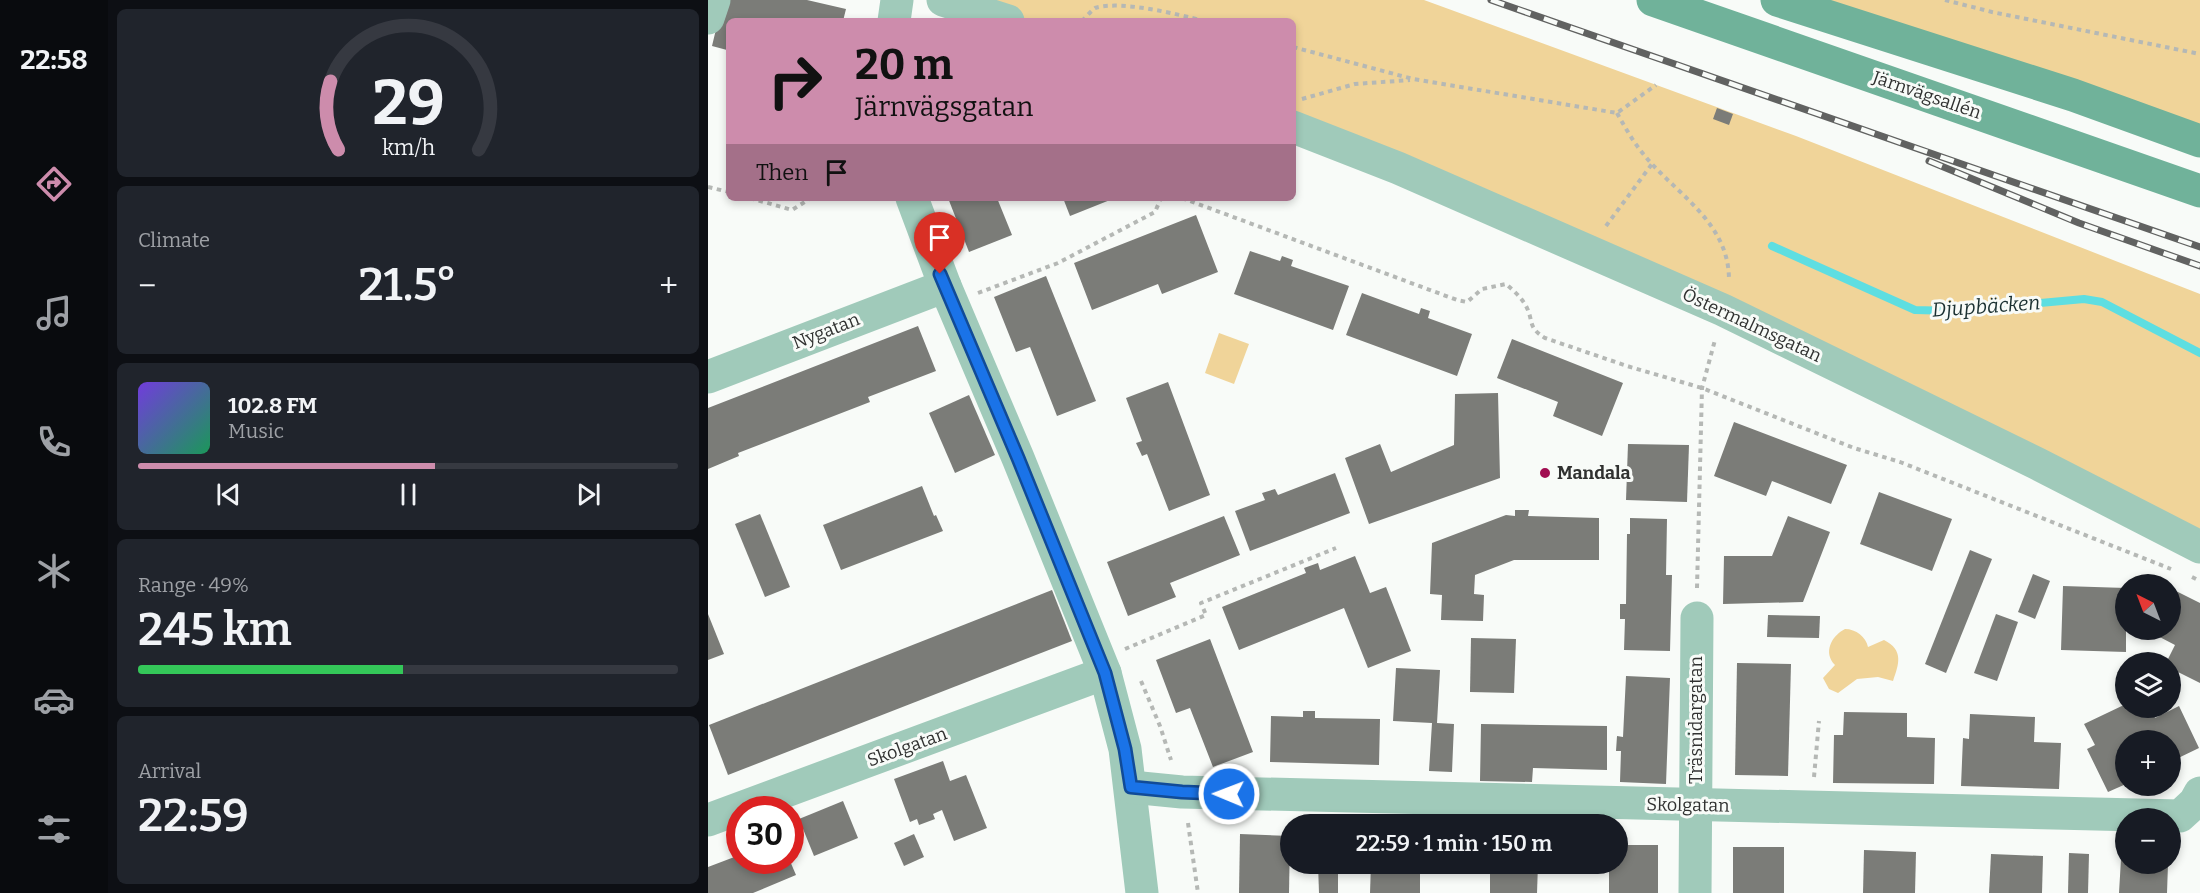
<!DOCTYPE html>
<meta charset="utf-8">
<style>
:root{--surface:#171b24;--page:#20242c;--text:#f1f3f6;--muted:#9ea1a6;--line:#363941;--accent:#cd8cac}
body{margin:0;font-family:Bitter,serif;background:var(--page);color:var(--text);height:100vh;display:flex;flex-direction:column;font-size:22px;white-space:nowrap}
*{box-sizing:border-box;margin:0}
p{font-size:20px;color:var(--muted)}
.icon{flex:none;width:33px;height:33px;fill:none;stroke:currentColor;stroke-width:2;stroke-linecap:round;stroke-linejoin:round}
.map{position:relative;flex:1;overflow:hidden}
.sheet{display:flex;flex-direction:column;gap:9px;padding:9px;background:#0d0f14;width:600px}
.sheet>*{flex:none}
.hud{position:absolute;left:18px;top:18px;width:570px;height:183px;border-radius:9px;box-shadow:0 3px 9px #0003;background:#cd8cac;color:#111;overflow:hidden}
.needle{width:39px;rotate:318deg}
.tools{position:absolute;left:1407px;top:574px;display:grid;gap:12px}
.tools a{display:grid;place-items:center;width:66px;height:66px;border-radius:50%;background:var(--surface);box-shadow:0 3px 9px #0003;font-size:30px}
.speed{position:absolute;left:18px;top:796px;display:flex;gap:12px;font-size:30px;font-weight:700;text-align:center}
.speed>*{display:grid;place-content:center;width:78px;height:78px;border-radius:50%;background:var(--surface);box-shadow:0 3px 9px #0003;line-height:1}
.speed .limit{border:9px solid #d22;background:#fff;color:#111}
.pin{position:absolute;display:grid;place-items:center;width:51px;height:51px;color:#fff;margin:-62px -26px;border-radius:50% 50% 50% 0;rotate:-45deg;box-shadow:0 0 6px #0007}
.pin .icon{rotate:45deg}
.me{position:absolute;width:66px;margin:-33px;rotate:271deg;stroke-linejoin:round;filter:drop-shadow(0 0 4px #0008)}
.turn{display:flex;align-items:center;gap:21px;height:126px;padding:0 30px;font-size:27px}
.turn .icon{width:78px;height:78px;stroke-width:2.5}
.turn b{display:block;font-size:42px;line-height:51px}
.then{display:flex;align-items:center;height:57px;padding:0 30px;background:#0003;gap:12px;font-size:22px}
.big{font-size:45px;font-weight:600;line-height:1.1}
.sheet .card{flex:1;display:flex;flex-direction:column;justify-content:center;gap:9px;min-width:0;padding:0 21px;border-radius:9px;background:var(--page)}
.sheet .dial{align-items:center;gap:0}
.dial svg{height:156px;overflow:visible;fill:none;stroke:var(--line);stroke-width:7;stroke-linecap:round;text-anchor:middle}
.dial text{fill:var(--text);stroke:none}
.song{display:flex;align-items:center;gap:18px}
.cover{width:72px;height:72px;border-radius:9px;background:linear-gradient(135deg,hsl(260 70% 55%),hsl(150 70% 35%))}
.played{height:6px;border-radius:3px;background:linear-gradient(90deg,var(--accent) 55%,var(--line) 55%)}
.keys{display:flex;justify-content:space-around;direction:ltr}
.heat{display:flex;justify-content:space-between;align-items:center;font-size:33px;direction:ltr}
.charge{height:9px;border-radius:4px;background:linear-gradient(90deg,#34c759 49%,var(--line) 0)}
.trip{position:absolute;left:572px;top:814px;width:348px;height:60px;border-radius:30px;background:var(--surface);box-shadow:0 3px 9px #0003;font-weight:600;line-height:60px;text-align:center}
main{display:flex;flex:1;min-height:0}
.tabs{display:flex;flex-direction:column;width:108px;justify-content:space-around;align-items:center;background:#090b0e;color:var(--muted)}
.tabs .icon{width:42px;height:42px}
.tabs .on{color:var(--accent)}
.tabs b{font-size:27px;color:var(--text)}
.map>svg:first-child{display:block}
.green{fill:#f0d499}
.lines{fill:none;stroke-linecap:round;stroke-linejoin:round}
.stream{stroke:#5edee1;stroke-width:8}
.building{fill:#7b7c78}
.path{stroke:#b5b8b5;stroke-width:4;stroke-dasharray:4.5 4.5;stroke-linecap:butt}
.minor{stroke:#a0caba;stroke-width:33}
.secondary{stroke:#70b29a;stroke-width:33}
.rail-casing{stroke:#616261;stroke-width:7}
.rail{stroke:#f8fbf8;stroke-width:4.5;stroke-dasharray:14;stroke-linecap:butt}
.route-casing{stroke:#114b97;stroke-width:15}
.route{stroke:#1a73e8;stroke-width:10}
.poi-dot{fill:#a10d51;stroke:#f8fbf8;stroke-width:2}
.labels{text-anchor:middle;stroke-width:6;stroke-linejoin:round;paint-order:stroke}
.street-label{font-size:18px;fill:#303130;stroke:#f8fbf8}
.poi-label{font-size:18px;font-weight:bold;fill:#303130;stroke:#f8fbf8;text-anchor:start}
.water-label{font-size:20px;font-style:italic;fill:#1a3031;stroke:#f8fbf8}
</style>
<main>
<nav class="tabs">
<b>22:58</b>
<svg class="icon on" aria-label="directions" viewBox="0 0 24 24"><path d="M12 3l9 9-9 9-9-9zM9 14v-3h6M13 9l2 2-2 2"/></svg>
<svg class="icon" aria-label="music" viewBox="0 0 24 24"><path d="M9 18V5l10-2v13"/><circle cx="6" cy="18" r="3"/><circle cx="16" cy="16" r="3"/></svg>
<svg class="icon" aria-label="phone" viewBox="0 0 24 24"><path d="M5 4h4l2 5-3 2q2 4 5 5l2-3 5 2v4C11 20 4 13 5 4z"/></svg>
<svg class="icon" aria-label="climate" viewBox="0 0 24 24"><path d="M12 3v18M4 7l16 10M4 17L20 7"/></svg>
<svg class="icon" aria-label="car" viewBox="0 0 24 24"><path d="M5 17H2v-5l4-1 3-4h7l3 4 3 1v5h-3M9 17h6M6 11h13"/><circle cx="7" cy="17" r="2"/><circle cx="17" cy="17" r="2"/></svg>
<svg class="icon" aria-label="filters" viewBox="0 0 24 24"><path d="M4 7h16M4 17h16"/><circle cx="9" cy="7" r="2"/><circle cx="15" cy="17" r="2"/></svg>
</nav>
<section class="sheet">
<div class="card dial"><svg viewBox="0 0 100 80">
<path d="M14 69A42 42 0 1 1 86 69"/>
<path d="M14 69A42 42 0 0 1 10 34" stroke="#cd8cac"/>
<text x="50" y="56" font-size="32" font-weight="700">29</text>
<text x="50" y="72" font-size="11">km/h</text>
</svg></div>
<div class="card"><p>Climate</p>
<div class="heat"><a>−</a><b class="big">21.5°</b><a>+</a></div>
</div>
<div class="card">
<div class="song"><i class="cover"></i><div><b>102.8 FM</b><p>Music</p></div></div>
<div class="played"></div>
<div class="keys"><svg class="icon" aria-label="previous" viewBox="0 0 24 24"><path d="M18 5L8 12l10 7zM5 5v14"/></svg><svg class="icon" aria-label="pause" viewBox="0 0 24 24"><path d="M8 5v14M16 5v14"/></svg><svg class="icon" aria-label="next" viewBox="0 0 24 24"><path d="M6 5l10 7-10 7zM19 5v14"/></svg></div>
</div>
<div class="card"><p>Range · 49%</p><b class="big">245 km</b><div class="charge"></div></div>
<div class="card"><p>Arrival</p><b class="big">22:59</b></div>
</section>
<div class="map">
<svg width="1492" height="893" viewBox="0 0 1492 893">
<rect width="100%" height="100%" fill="#f8fbf8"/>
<!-- green -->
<g class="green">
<path d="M235,0H716L1088,136L1492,294V547L585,127V21H300Z"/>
<path d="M1069,0H1492V141Z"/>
<path d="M511,333L541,344L526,384L497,373Z"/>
<path d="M1137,629C1148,629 1158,637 1160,647L1176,640C1196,650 1191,664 1185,681L1170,677L1149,679L1130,693L1121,689L1115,678L1127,665C1115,653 1123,636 1137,629Z"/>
</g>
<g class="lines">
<!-- stream -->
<path class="stream" d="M1064,246L1207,310L1246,311L1376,299L1394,302L1492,353"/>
</g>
<!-- building -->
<g class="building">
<path d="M15,0H99L138,9L135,21H21V55L18,54L19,50L4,46Z"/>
<path d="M1009,108L1025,114L1021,125L1005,119Z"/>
<path d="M240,198H289L304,235L261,252Z"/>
<path d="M355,198H407L362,216Z"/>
<path d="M488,215L510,272L454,294L450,284L384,310L366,263Z"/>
<path d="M542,251L572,261L574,256L585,260L583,266L641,286L625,330L526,294Z"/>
<path d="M338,276L388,401L349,416L322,347L308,352L286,297Z"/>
<path d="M654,293L711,314L713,308L722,311L720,318L764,334L749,376L638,335Z"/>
<path d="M210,326L228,371L160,397L162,402L30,453L31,456L0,469V408Z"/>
<path d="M804,339L915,383L894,436L845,416L850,402L789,378Z"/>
<path d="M460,382L502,495L461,511L439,454L434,456L428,443L434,441L418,398Z"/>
<path d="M790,393L792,478L661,524L637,458L672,444L683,472L746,445L747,394Z"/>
<path d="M261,395L287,455L247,473L221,413Z"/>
<path d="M1026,422L1139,465L1123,504L1064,481L1058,496L1006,476Z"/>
<path d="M920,444L981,445L979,502L918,500Z"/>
<path d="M627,473L642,513L542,551L527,511L557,500L554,493L567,489L570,495Z"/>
<path d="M214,486L226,516L228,515L235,531L133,570L115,525Z"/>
<path d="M1171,492L1244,519L1224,571L1152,544Z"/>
<path d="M807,510H821L820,516L891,518V560H806L767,575L766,594L776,595L775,621L733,620L734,595L722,594L724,543L798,515L807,516Z"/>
<path d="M52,514L82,587L57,597L27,524Z"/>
<path d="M516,516L532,555L462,583L468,597L420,616L399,562Z"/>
<path d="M1080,516L1122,532L1095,602L1015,604L1016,556H1064Z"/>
<path d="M922,518L959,519L958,575H964L962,651L916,650L917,619H912V604H918L919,534H922Z"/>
<path d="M1262,550L1284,559L1238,673L1217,664Z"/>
<path d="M647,556L662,593L678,587L703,651L660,668L636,608L531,650L514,607L598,573L596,568L610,563L612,570Z"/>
<path d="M1325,574L1342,581L1327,619L1310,612Z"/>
<path d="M1355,586L1418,588V652L1353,650Z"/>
<path d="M344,590L364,641L20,775L1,725Z"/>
<path d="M1466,590L1492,603V683L1462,668V663H1458L1467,645L1444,633L1446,630H1462V597Z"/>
<path d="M0,614L16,654L0,660Z"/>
<path d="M1288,614L1310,622L1289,681L1266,673Z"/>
<path d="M1060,615L1112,616L1111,638L1059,637Z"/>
<path d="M763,638L808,639L806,693L762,692Z"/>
<path d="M502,639L545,752L505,767L482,708L468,713L448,660Z"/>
<path d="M1029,663L1083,664L1080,776L1027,775Z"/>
<path d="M688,668L732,670L729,723L746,724L744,772L721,771L724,723L685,721Z"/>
<path d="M918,676L962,678L958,784L912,782L913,751H908L909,736L915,737Z"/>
<path d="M1418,704V708H1442L1447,718L1471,706L1491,748L1462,762V741H1418V784L1400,792L1379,749L1387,745L1376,724Z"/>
<path d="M595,711H607V718L672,719L671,765L562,762L563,716L595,717Z"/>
<path d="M1136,712L1199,713V737L1227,738L1226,784L1125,783L1126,735H1135Z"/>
<path d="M1262,714L1327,717L1326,742L1353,743L1351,789L1253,786L1255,738L1261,739Z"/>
<path d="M773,724L899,726V770L825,768L824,782L772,781Z"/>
<path d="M235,761L242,781L258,775L279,828L246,841L234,810L225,814L227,819L211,825L209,819L202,822L186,779Z"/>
<path d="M135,801L150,838L106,856L91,819Z"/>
<path d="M629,821V825H609V822Z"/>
<path d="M206,834L216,857L196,866L186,843Z"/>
<path d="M532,834L582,836L581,893H531Z"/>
<path d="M32,842V861H82L88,875L45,893H0V867L29,856L24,845Z"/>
<path d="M909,845H950V893H901V864H909Z"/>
<rect x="1025" y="847" width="51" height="46"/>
<path d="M1156,850L1208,852L1207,893H1155Z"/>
<path d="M1361,853L1381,854L1380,893H1360Z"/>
<path d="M1283,854L1335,856L1334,893H1281Z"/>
<path d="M1413,859H1418V864H1460L1459,893H1411Z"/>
<path d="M610,864H630V893H611Z"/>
<path d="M663,864H712V893H662Z"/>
<path d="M782,864H830L829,893H782Z"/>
</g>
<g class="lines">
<!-- path -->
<g class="path">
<path d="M1237,0L1284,12L1492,54"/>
<path d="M374,21C378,17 383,11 387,8C413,0 469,14 496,21"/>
<path d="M585,47L705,79L909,113L948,85"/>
<path d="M594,99L647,84L702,80"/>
<path d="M909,113C919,131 929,148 943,163C976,199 1021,226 1021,280"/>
<path d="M0,187L21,192"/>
<path d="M42,198L84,210L103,198"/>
<path d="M474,198L749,300L759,302L774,289L798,284C805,290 813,297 818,306C826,321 819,327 837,338L919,366L994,388L1146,448L1192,462L1463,569"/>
<path d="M898,226L944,164"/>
<path d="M270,293L350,263L447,212L453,198"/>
<path d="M1484,577L1492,581"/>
<path d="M989,588L994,388L1007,340"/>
<path d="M417,649L498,615L493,603L628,548"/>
<path d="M433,681L452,726L463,760"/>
<path d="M1106,777L1111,721"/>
<path d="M480,823L490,893"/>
</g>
<!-- minor -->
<g class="minor">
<path d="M235,0L300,21"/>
<path d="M0,18L6,0"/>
<path d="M186,21L189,0"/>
<path d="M585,127L690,168L1015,310L1330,464L1492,547"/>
<path d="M204,198L237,286L310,458L397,673L417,749L434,893"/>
<path d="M0,377L237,286"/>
<path d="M423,787L474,792L1472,816L1487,802L1492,793"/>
<path d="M0,820L397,673"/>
<path d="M987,893L989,618"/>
</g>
<!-- secondary -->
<g class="secondary">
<path d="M945,0L1492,191"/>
<path d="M1069,0L1365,95L1492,141"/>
</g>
<!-- rail casing -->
<g class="rail-casing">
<g id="rail">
<path d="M783,0L1492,247"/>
<path d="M1221,161L1371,223L1492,266"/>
</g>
</g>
<!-- rail -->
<use href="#rail" class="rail"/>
</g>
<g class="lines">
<!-- route casing -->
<g class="route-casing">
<path id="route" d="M232,274L310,458L397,673L417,749L423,787L474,792L521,794"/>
</g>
<!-- route -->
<use href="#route" class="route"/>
</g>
<!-- markers -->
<circle class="poi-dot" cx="837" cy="473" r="6"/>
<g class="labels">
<!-- street labels -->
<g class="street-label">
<text transform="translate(1219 95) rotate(19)" y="6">Järnvägsallén</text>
<text transform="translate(1044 325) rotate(25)" y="6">Östermalmsgatan</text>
<text transform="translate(118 331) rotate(-21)" y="6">Nygatan</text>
<text transform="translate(988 720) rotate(-90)" y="6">Träsnidargatan</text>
<text transform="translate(199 747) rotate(-20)" y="6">Skolgatan</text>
<text transform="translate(980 805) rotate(1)" y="6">Skolgatan</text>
</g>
<!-- poi labels -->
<g class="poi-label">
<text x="849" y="479">Mandala</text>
</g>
<!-- water labels -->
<g class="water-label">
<text transform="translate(1278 306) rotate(-4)" y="7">Djupbäcken</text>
</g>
</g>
</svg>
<div class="tools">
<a><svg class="needle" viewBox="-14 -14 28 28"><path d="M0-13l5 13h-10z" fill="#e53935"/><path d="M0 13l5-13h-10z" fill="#9ea1a6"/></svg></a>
<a><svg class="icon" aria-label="layers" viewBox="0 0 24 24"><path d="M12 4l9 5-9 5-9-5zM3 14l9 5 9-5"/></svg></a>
<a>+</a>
<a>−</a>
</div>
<div class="speed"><div class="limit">30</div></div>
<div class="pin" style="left:232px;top:274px;background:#d93025"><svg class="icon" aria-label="arrive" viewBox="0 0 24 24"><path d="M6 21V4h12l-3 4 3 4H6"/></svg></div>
<svg class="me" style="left:521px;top:794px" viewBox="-20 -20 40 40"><circle r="17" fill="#1a73e8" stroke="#fff" stroke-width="3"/><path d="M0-11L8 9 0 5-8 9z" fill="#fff"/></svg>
<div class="trip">22:59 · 1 min · 150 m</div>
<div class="hud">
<div class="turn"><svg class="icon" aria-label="right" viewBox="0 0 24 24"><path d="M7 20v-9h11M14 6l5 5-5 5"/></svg><div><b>20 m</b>Järnvägsgatan</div></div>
<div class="then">Then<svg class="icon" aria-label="arrive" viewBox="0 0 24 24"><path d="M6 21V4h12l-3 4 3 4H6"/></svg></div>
</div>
</div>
</main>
